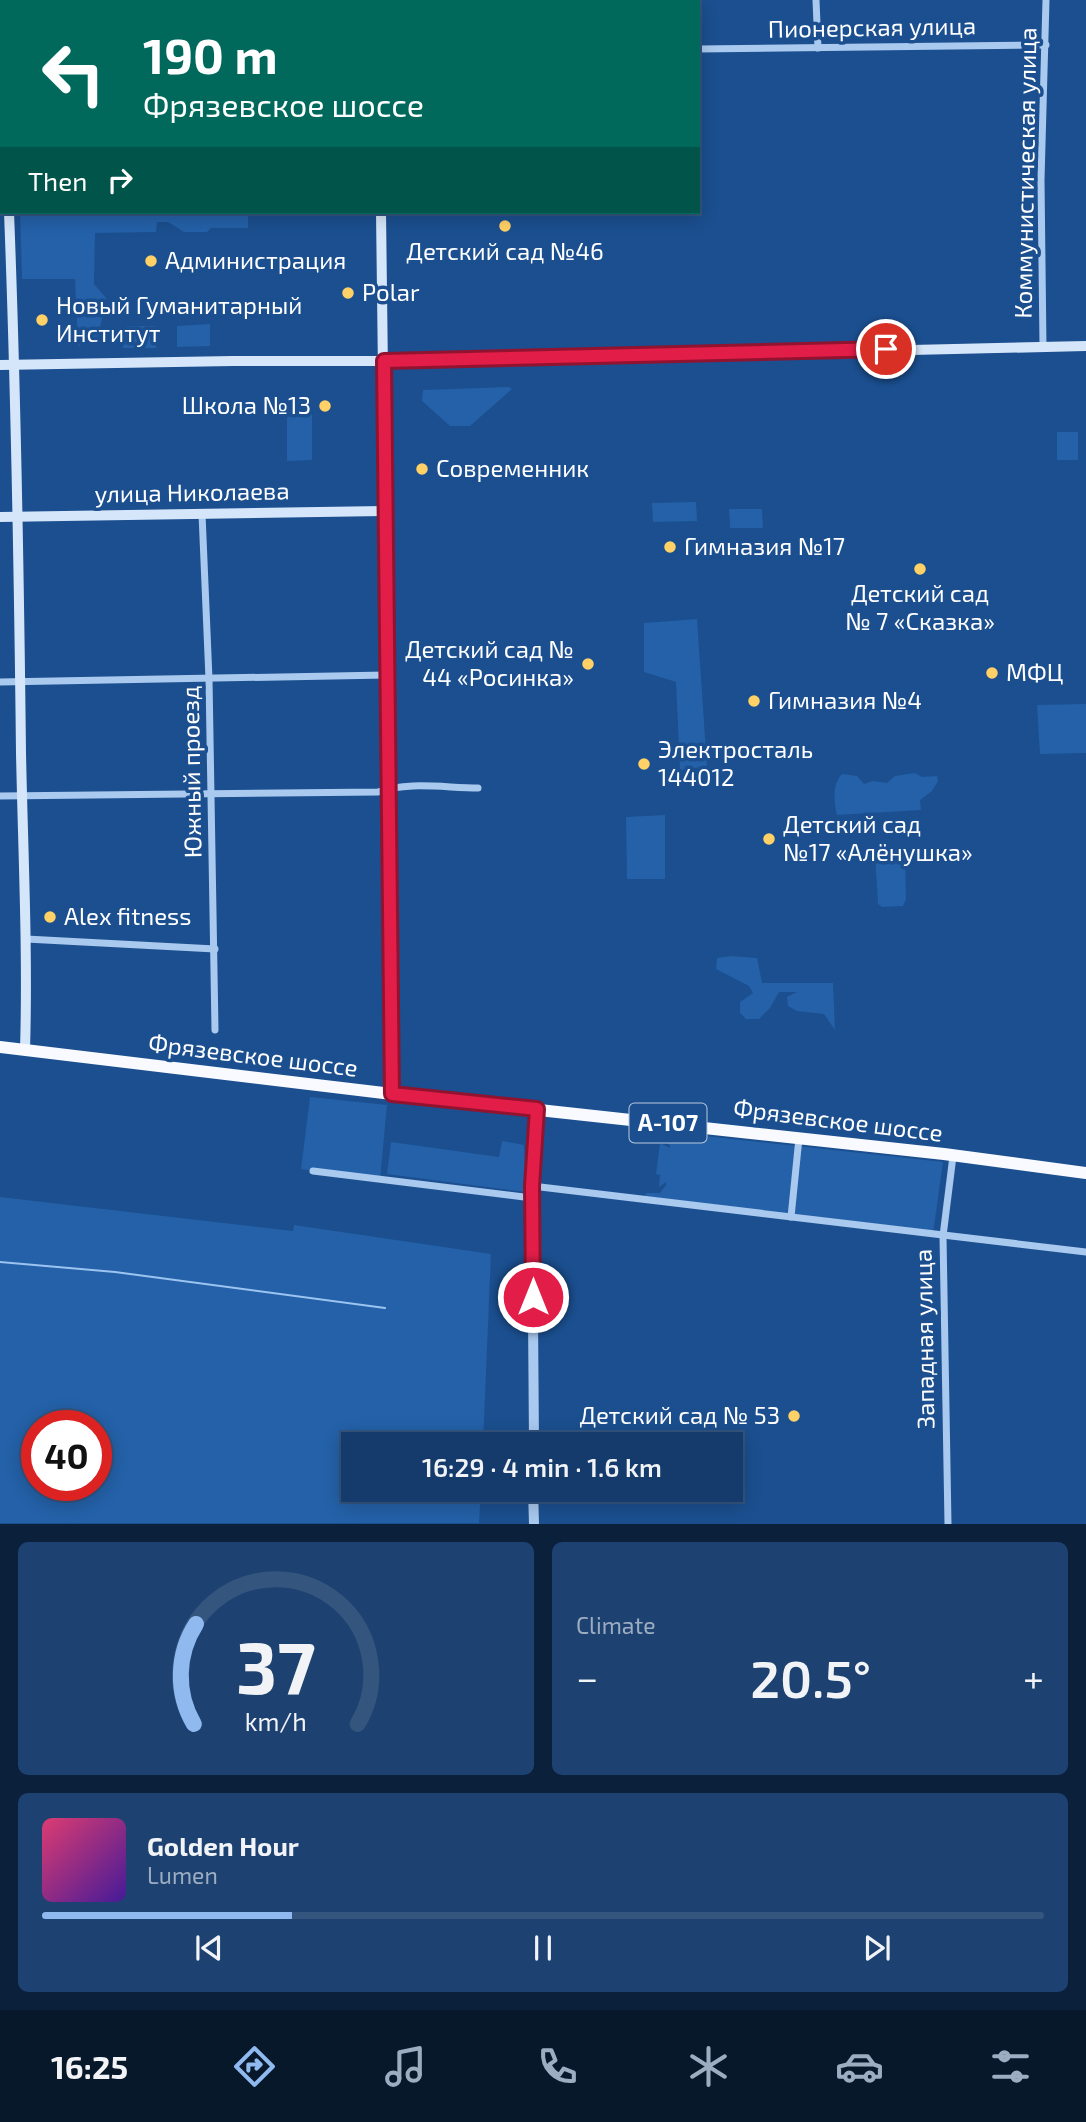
<!DOCTYPE html>
<meta charset="utf-8">
<style>
:root{--surface:#143b6b;--page:#1d4271;--text:#f1f3f6;--muted:#9dadc1;--line:#33557e;--accent:#90b9f0}
body{margin:0;font-family:"Exo 2",sans-serif;background:var(--page);color:var(--text);height:100vh;display:flex;flex-direction:column;font-size:26px;white-space:nowrap}
*{box-sizing:border-box;margin:0}
p{font-size:23px;color:var(--muted)}
.icon{flex:none;width:38px;height:38px;fill:none;stroke:currentColor;stroke-width:2;stroke-linecap:round;stroke-linejoin:round}
.map{position:relative;height:1524px;overflow:hidden}
.drawer{display:flex;flex-direction:column;gap:18px;padding:18px;background:#0b203b;flex:1}
.drawer>*{flex:none}
.guide{position:absolute;left:0px;top:0px;width:700px;height:214px;box-shadow:0 4px 18px #0003,0 0 0 2px var(--line);background:#00695c;color:#fff;overflow:hidden}
.speed{position:absolute;left:21px;top:1410px;display:flex;gap:14px;font-size:35px;font-weight:700;text-align:center}
.speed>*{display:grid;place-content:center;width:91px;height:91px;border-radius:50%;background:var(--surface);box-shadow:0 4px 18px #0003,0 0 0 2px var(--line);line-height:1}
.speed .limit{border:10px solid #d22;background:#fff;color:#111}
.pin{position:absolute;display:grid;place-items:center;width:60px;height:60px;color:#fff;margin:-30px;border:4px solid #fff;border-radius:50%;box-shadow:0 2px 7px #0007}
.me{position:absolute;width:77px;margin:-38px;rotate:0deg;stroke-linejoin:round;filter:drop-shadow(0 0 5px #0008)}
.turn{display:flex;align-items:center;gap:24px;height:147px;padding:0 28px;font-size:32px}
.turn .icon{width:91px;height:91px;stroke-width:2.5}
.turn b{display:block;font-size:49px;line-height:60px}
.then{display:flex;align-items:center;height:66px;padding:0 28px;background:#0003;gap:14px;font-size:26px}
.big{font-size:52px;font-weight:600;line-height:1.1}
.drawer .widget{flex:1;display:flex;flex-direction:column;justify-content:center;gap:10px;min-width:0;padding:0 24px;border-radius:10px;background:var(--page)}
.drawer .dial{align-items:center;gap:0}
.dial svg{height:182px;overflow:visible;fill:none;stroke:var(--line);stroke-width:7;stroke-linecap:round;text-anchor:middle}
.dial text{fill:var(--text);stroke:none}
.song{display:flex;align-items:center;gap:21px}
.cover{width:84px;height:84px;border-radius:10px;background:linear-gradient(135deg,hsl(340 70% 55%),hsl(260 70% 35%))}
.played{height:7px;border-radius:4px;background:linear-gradient(90deg,var(--accent) 25%,var(--line) 25%)}
.keys{display:flex;justify-content:space-around;direction:ltr}
.heat{display:flex;justify-content:space-between;align-items:center;font-size:38px;direction:ltr}
.drawer .tiles{flex:1;display:grid;gap:18px;grid-template-columns:1fr 1fr}
.widget:last-child{grid-column:span 2}
.trip{position:absolute;left:341px;top:1432px;width:402px;height:70px;border-radius:0px;background:var(--surface);box-shadow:0 4px 18px #0003,0 0 0 2px var(--line);font-weight:600;line-height:70px;text-align:center}
.tabs{display:flex;height:112px;justify-content:space-around;align-items:center;background:#08182b;color:var(--muted)}
.tabs .icon{width:49px;height:49px}
.tabs .current{color:var(--accent)}
.tabs b{font-size:32px;color:var(--text)}
.map>svg:first-child{display:block}
.green{fill:#2461a8;fill-rule:evenodd}
.lines{fill:none;stroke-linecap:round;stroke-linejoin:round}
.stream{stroke:#9cc4f0;stroke-width:2}
.minor{stroke:#a9c9ee;stroke-width:7}
.tertiary{stroke:#a9c9ee;stroke-width:10}
.secondary{stroke:#d6e6fa;stroke-width:10}
.trunk{stroke:#f8faff;stroke-width:12}
.route-casing{stroke:#92132f;stroke-width:18}
.route{stroke:#e11d48;stroke-width:12}
.poi-dot{fill:#ffd166;stroke:#1b4f8f;stroke-width:2.5}
.labels{text-anchor:middle;stroke-width:7;stroke-linejoin:round;paint-order:stroke}
.shield{fill:#1b4f8f;stroke:#bbcadd;stroke-width:2}
.shield-label{font-size:23px;font-weight:bold;fill:#fff}
.street-label{font-size:24px;fill:#fff;stroke:#1b4f8f}
.poi-label{font-size:24px;fill:#fff;stroke:#1b4f8f;text-anchor:start}
</style>
<div class="map">
<svg width="1086" height="1524" viewBox="0 0 1086 1524">
<rect width="100%" height="100%" fill="#1b4f8f"/>
<!-- green -->
<g class="green">
<path d="M20,212H248V228H211L207,232H184L168,222H157L156,232L95,233L94,284L106,298L97,343L78,346L75,279H22Z"/>
<path d="M210,324V346L177,347V326Z"/>
<path d="M127,326H156V348H123V331Z"/>
<path d="M509,387L512,389L470,426H450L422,401L423,390Z"/>
<path d="M287,407H312V460L287,461Z"/>
<rect x="1057" y="432" width="21" height="28"/>
<path d="M696,502L697,521L653,522L652,503Z"/>
<path d="M729,509H762L763,528H730Z"/>
<path d="M697,619L707,766L680,770L676,682L644,672V623Z"/>
<path d="M1086,704V753L1040,754L1037,705Z"/>
<path d="M915,773L922,777L937,776L938,781L932,791L920,800L921,810L837,815C834,802 832,784 842,774L857,776L864,784L873,781L887,783L895,776Z"/>
<path d="M665,815V879H627L626,817Z"/>
<path d="M880,849H900L905,855L906,899L903,906L882,907L878,904L875,854Z"/>
<path d="M731,956L757,958L762,983H833L835,1030L824,1014L797,1011L788,1006L787,997L797,992H779L770,1008L759,1019H746L740,1013V1002L753,993L749,986L716,969L717,958Z"/>
<path d="M310,1097L387,1105L380,1180L301,1169Z"/>
<path d="M676,1133L943,1162L933,1234L645,1196L646,1193H660L666,1185V1182L659,1187L660,1175L656,1174L660,1143L670,1148V1145L660,1138H671Z"/>
<path d="M502,1141L524,1145L526,1192L387,1174L391,1142L499,1157Z"/>
<path d="M0,1197L293,1231L294,1225L491,1254L483,1444H354V1489H481L479,1523H0ZM96,1426V1486H37V1426Z"/>
</g>
<g class="lines">
<!-- stream -->
<path class="stream" d="M0,1262L115,1272L385,1308"/>
<!-- minor -->
<g class="minor">
<path d="M816,0L818,48"/>
<path d="M698,49L1046,45"/>
<path d="M1043,346L1041,180L1046,0"/>
<path d="M202,514L209,679L215,1030"/>
<path d="M0,682L386,675"/>
<path d="M0,796L378,792C408,781 446,788 478,788"/>
<path d="M26,939L215,949"/>
<path d="M313,1171L532,1198"/>
<path d="M532,1186L1086,1252"/>
<path d="M791,1217L799,1138"/>
<path d="M948,1524L943,1236L953,1156"/>
</g>
<!-- tertiary -->
<g class="tertiary">
<path d="M534,1444L532,1186L537,1109"/>
<path d="M533,1489L534,1524"/>
</g>
<!-- secondary -->
<g class="secondary">
<path d="M2,0V2"/>
<path d="M377,0V2"/>
<path d="M9,212C16,392 19,572 21,753C23,852 28,951 25,1050"/>
<path d="M381,212L392,1094"/>
<path d="M0,365L233,361H440L1086,346"/>
<path d="M0,517L384,511"/>
</g>
<!-- trunk -->
<path class="trunk" d="M0,1047L392,1094L944,1154L1086,1173"/>
</g>
<g class="lines">
<!-- route casing -->
<g class="route-casing">
<path id="route" d="M533,1297L532,1186L537,1109L392,1094L384,361L886,349"/>
</g>
<!-- route -->
<use href="#route" class="route"/>
</g>
<!-- markers -->
<g class="poi-dot">
<circle cx="505" cy="226" r="7"/>
<circle cx="151" cy="261" r="7"/>
<circle cx="348" cy="293" r="7"/>
<circle cx="42" cy="320" r="7"/>
<circle cx="325" cy="406" r="7"/>
<circle cx="422" cy="469" r="7"/>
<circle cx="670" cy="547" r="7"/>
<circle cx="920" cy="569" r="7"/>
<circle cx="588" cy="664" r="7"/>
<circle cx="992" cy="673" r="7"/>
<circle cx="754" cy="701" r="7"/>
<circle cx="644" cy="764" r="7"/>
<circle cx="769" cy="839" r="7"/>
<circle cx="50" cy="917" r="7"/>
<circle cx="794" cy="1416" r="7"/>
</g>
<g class="labels">
<!-- shield labels -->
<rect class="shield" x="629.5" y="1103.5" width="77" height="39" rx="5"/>
<g class="shield-label">
<text x="668" y="1131">А-107</text>
</g>
<!-- street labels -->
<g class="street-label">
<text transform="translate(872 28) rotate(-1)" y="8">Пионерская улица</text>
<text transform="translate(1026 173) rotate(-89)" y="8">Коммунистическая улица</text>
<text transform="translate(192 493) rotate(-1)" y="8">улица Николаева</text>
<text transform="translate(192 772) rotate(-91)" y="8">Южный проезд</text>
<text transform="translate(253 1056) rotate(7)" y="8">Фрязевское шоссе</text>
<text transform="translate(838 1121) rotate(7)" y="8">Фрязевское шоссе</text>
<text transform="translate(925 1339) rotate(-91)" y="8">Западная улица</text>
</g>
<!-- poi labels -->
<g class="poi-label">
<text x="505" y="260" text-anchor="middle">Детский сад №46</text>
<text x="165" y="269">Администрация</text>
<text x="362" y="301">Polar</text>
<text x="56" y="314">Новый Гуманитарный<tspan x="56" dy="28">Институт</tspan></text>
<text x="311" y="414" text-anchor="end">Школа №13</text>
<text x="436" y="477">Современник</text>
<text x="684" y="555">Гимназия №17</text>
<text x="920" y="602" text-anchor="middle">Детский сад<tspan x="920" dy="28">№ 7 «Сказка»</tspan></text>
<text x="574" y="658" text-anchor="end">Детский сад №<tspan x="574" dy="28">44 «Росинка»</tspan></text>
<text x="1006" y="681">МФЦ</text>
<text x="768" y="709">Гимназия №4</text>
<text x="658" y="758">Электросталь<tspan x="658" dy="28">144012</tspan></text>
<text x="783" y="833">Детский сад<tspan x="783" dy="28">№17 «Алёнушка»</tspan></text>
<text x="64" y="925">Alex fitness</text>
<text x="780" y="1424" text-anchor="end">Детский сад № 53</text>
</g>
</g>
</svg>
<div class="speed"><div class="limit">40</div></div>
<div class="pin" style="left:886px;top:349px;background:#d93025"><svg class="icon" aria-label="arrive" viewBox="0 0 24 24"><path d="M6 21V4h12l-3 4 3 4H6"/></svg></div>
<svg class="me" style="left:533px;top:1297px" viewBox="-20 -20 40 40"><circle r="17" fill="#e11d48" stroke="#fff" stroke-width="3"/><path d="M0-11L8 9 0 5-8 9z" fill="#fff"/></svg>
<div class="trip">16:29 · 4 min · 1.6 km</div>
<div class="guide">
<div class="turn"><svg class="icon" aria-label="left" viewBox="0 0 24 24"><path d="M17 20v-9H6M10 6l-5 5 5 5"/></svg><div><b>190 m</b>Фрязевское шоссе</div></div>
<div class="then">Then<svg class="icon" aria-label="right" viewBox="0 0 24 24"><path d="M7 20v-9h11M14 6l5 5-5 5"/></svg></div>
</div>
</div>
<section class="drawer">
<div class="tiles">
<div class="widget dial"><svg viewBox="0 0 100 80">
<path d="M14 69A42 42 0 1 1 86 69"/>
<path d="M14 69A42 42 0 0 1 15 25" stroke="#90b9f0"/>
<text x="50" y="56" font-size="32" font-weight="700">37</text>
<text x="50" y="72" font-size="11">km/h</text>
</svg></div>
<div class="widget"><p>Climate</p>
<div class="heat"><a>−</a><b class="big">20.5°</b><a>+</a></div>
</div>
<div class="widget">
<div class="song"><i class="cover"></i><div><b>Golden Hour</b><p>Lumen</p></div></div>
<div class="played"></div>
<div class="keys"><svg class="icon" aria-label="previous" viewBox="0 0 24 24"><path d="M18 5L8 12l10 7zM5 5v14"/></svg><svg class="icon" aria-label="pause" viewBox="0 0 24 24"><path d="M8 5v14M16 5v14"/></svg><svg class="icon" aria-label="next" viewBox="0 0 24 24"><path d="M6 5l10 7-10 7zM19 5v14"/></svg></div>
</div>
</div>
</section>
<nav class="tabs">
<b>16:25</b>
<svg class="icon current" aria-label="directions" viewBox="0 0 24 24"><path d="M12 3l9 9-9 9-9-9zM9 14v-3h6M13 9l2 2-2 2"/></svg>
<svg class="icon" aria-label="music" viewBox="0 0 24 24"><path d="M9 18V5l10-2v13"/><circle cx="6" cy="18" r="3"/><circle cx="16" cy="16" r="3"/></svg>
<svg class="icon" aria-label="phone" viewBox="0 0 24 24"><path d="M5 4h4l2 5-3 2q2 4 5 5l2-3 5 2v4C11 20 4 13 5 4z"/></svg>
<svg class="icon" aria-label="climate" viewBox="0 0 24 24"><path d="M12 3v18M4 7l16 10M4 17L20 7"/></svg>
<svg class="icon" aria-label="car" viewBox="0 0 24 24"><path d="M5 17H2v-5l4-1 3-4h7l3 4 3 1v5h-3M9 17h6M6 11h13"/><circle cx="7" cy="17" r="2"/><circle cx="17" cy="17" r="2"/></svg>
<svg class="icon" aria-label="filters" viewBox="0 0 24 24"><path d="M4 7h16M4 17h16"/><circle cx="9" cy="7" r="2"/><circle cx="15" cy="17" r="2"/></svg>
</nav>
